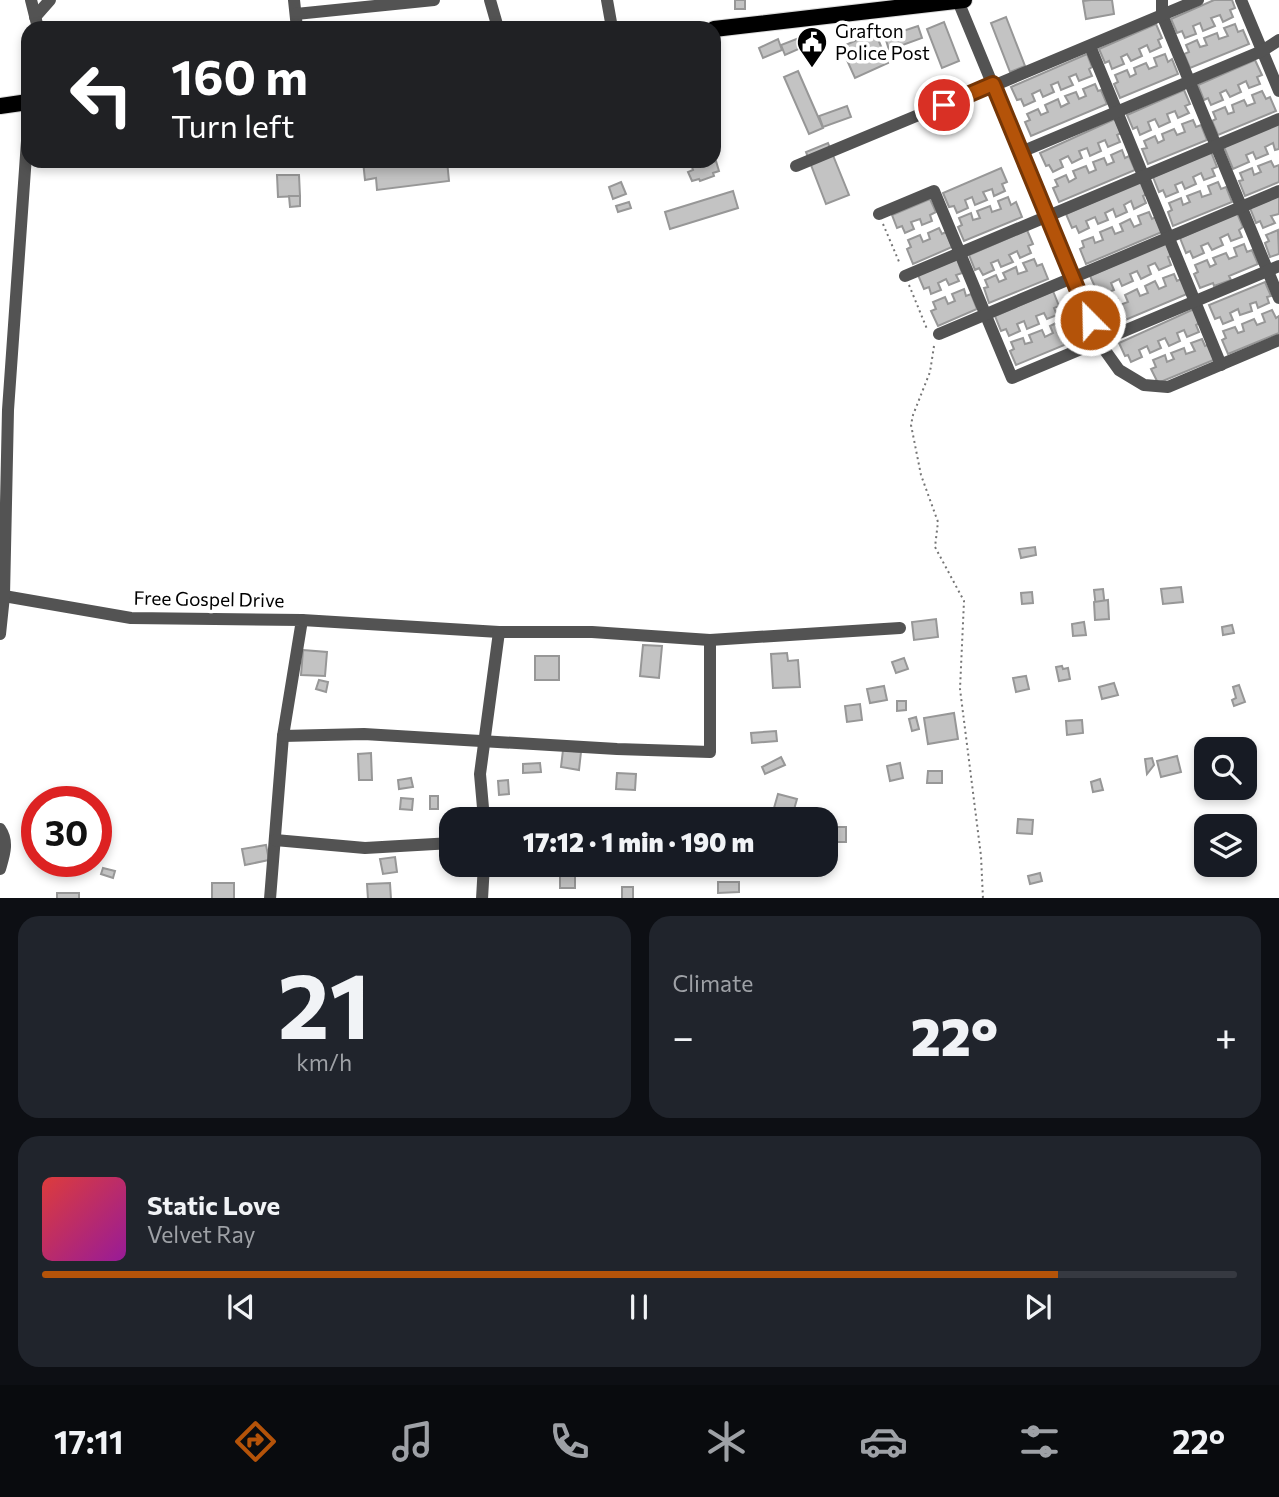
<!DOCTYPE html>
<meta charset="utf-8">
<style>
:root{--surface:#171b24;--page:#20242c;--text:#f1f3f6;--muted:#9ea1a6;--line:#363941;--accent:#b45309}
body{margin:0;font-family:Commissioner,sans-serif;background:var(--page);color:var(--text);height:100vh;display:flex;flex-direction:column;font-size:26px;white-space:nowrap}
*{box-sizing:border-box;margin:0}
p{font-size:23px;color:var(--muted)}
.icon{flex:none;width:38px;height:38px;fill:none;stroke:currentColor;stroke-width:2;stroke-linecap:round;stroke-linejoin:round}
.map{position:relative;height:898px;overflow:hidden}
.drawer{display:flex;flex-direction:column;gap:18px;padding:18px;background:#0d0f14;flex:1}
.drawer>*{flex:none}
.banner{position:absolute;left:21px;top:21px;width:700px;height:147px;border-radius:21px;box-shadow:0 4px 10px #0003;background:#202124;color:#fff;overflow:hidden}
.fabs{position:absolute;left:1194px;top:737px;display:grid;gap:14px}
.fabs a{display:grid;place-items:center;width:63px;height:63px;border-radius:14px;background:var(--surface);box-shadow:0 4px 10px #0003;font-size:35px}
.speed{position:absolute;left:21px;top:786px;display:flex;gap:14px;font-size:35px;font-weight:700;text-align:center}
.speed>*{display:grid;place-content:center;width:91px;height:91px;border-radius:50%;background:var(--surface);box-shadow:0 4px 10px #0003;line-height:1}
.speed .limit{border:10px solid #d22;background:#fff;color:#111}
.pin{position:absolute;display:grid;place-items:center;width:60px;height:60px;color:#fff;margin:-30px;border:4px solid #fff;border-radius:50%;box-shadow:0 2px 7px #0007}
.me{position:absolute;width:77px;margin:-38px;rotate:337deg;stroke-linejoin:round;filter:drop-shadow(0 0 5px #0008)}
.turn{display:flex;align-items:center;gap:24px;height:147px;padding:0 35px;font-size:32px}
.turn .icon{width:91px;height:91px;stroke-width:2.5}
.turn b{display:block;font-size:49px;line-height:60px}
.big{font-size:52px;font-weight:800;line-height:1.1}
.drawer .widget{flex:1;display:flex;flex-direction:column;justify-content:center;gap:10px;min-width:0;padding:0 24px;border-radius:21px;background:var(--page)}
.drawer .dial{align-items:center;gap:0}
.dial b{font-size:91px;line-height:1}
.song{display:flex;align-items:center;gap:21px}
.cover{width:84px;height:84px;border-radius:10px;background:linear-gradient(135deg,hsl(0 70% 55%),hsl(300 70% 35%))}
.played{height:7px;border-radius:4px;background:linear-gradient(90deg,var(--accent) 85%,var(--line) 85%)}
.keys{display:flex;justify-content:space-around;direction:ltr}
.heat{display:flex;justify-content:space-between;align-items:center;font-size:38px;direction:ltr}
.drawer .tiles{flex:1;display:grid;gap:18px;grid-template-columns:1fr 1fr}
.widget:last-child{grid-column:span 2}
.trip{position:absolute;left:439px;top:807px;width:399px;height:70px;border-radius:21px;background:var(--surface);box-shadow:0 4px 10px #0003;font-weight:800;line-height:70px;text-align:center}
.dock{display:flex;height:112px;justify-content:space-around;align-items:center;background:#090b0e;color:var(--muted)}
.dock .icon{width:49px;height:49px}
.dock .selected{color:var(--accent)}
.dock b{font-size:32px;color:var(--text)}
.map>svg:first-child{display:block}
.building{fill:#c3c3c3;stroke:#979797;stroke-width:2}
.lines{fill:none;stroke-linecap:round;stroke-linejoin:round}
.major-casing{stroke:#dbdbdb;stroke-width:18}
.path{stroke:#757575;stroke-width:2;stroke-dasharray:2 3.5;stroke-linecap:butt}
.minor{stroke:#535353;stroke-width:12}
.major{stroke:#000;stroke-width:16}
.route-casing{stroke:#753606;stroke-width:18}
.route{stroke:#b45309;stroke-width:12}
.labels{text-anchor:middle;stroke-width:7;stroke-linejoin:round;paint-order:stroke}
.poi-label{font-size:19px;fill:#000;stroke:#fff;text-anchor:start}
.street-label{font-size:19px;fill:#000;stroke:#fff}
</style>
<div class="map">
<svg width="1279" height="899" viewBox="0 0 1279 899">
<rect width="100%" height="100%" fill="#fff"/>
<!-- building -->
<g class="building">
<rect x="735" y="0" width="10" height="9"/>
<path d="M1091,0H1112L1114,14L1086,19L1083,1Z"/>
<path d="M1214,0H1232L1235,8L1230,10L1233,17L1223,22L1220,15L1211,18L1215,26L1203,31L1200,23L1193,26L1196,34L1185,38L1182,31L1177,33L1171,19Z"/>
<path d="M1006,17L1025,66L1010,72L991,23Z"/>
<path d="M944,22L959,61L942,68L927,29Z"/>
<path d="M1156,24L1162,38L1158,40L1161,47L1150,52L1147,45L1139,49L1142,56L1131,61L1127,54L1121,57L1124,64L1112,69L1109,61L1105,63L1099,49Z"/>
<path d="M1235,24L1238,32L1243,30L1249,44L1190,68L1184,54L1189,52L1186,45L1197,40L1200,47L1207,45L1204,38L1217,33L1219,39L1228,36L1224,28Z"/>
<path d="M918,26L922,38L889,50L885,37Z"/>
<path d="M875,32L888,63L855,78L841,47Z"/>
<path d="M820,37L824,46L804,54L800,44Z"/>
<path d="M799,38L803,47L785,55L781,45Z"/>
<path d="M778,39L782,50L763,58L759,48Z"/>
<path d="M1087,54L1092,67L1089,69L1092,76L1079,81L1076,74L1069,77L1073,85L1061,90L1058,82L1051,85L1054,92L1043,97L1040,90L1032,94L1035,101L1024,106L1021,99L1017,100L1011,87Z"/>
<path d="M1165,54L1168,62L1172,59L1178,74L1120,98L1114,84L1118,82L1115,75L1127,70L1130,77L1136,74L1134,68L1146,63L1149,69L1157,66L1154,58Z"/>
<path d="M1255,60L1262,75L1257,77L1260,84L1249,88L1246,81L1238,85L1241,92L1230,97L1226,90L1220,93L1223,100L1211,105L1208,98L1204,100L1198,85Z"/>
<path d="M798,71L823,128L809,134L784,77Z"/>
<path d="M1095,84L1098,91L1101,90L1107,104L1031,136L1025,122L1030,120L1027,114L1038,109L1041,115L1048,112L1045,105L1058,99L1061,107L1069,103L1065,96L1076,92L1079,99L1086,96L1083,89Z"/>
<path d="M1184,90L1190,104L1185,106L1189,113L1178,118L1175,111L1167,114L1170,122L1159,127L1155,119L1148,122L1151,130L1140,135L1137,127L1133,129L1127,115Z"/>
<path d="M1262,91L1266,99L1270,97L1276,111L1218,135L1212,121L1216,119L1213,112L1225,107L1228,114L1234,112L1232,105L1244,100L1247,106L1255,103L1252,95Z"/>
<path d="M847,106L851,117L823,127L819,116Z"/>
<path d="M1115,119L1121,133L1117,135L1120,142L1108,147L1105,140L1098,143L1101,151L1090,156L1087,148L1079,151L1082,158L1072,163L1068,156L1060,160L1063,167L1053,172L1049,165L1046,166L1040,153Z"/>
<path d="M1193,120L1196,127L1201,125L1207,140L1148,164L1142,149L1147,148L1144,141L1155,136L1158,143L1164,140L1162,134L1174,129L1177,135L1185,132L1182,124Z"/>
<path d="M1279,123V149L1275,150L1273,143L1265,147L1268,154L1256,159L1253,152L1246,155L1249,162L1233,169L1224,147Z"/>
<path d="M828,143L849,195L826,204L806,152Z"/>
<path d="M1122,150L1125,158L1129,156L1135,170L1059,202L1053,188L1058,186L1055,180L1066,175L1069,182L1076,178L1073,171L1086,166L1089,173L1096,170L1093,162L1104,158L1107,165L1114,162L1111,155Z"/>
<path d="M1211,152L1217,167L1212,169L1215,176L1204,180L1201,173L1193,177L1196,184L1185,189L1182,182L1175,185L1178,192L1166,197L1163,190L1159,192L1153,177Z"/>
<path d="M363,161H447L449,181L377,190L376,178L365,180Z"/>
<path d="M690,161H709L710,163L716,161L719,171L713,173L714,176L700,181L699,179L692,181L688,172L693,170Z"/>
<path d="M1271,161L1274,167L1279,165V182L1245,196L1239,181L1243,180L1240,173L1252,168L1254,175L1261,172L1258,166Z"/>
<path d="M1001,168L1007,182L1002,184L1005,191L994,196L992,189L983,192L987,200L975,205L972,197L965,200L968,208L957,213L954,206L949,207L943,193Z"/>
<path d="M277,175H299L300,196L278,197Z"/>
<path d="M1141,181L1147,194L1143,196L1146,203L1134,209L1131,201L1124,205L1127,212L1116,217L1113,209L1105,213L1108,220L1098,224L1095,217L1086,221L1089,228L1079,233L1076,226L1072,228L1066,214Z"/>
<path d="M621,182L626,194L613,199L609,187Z"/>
<path d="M1218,182L1221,189L1226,187L1232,202L1173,226L1168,212L1172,210L1169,203L1181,198L1183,205L1190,202L1187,196L1200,191L1202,197L1211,194L1208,186Z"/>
<path d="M733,191L738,208L670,229L665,212Z"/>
<path d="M289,196H300V206L290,207Z"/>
<path d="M1279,196V214L1271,216L1275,223L1263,228L1260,221L1256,223L1250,208Z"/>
<path d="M1008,197L1011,205L1016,202L1022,217L964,241L958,227L962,225L959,218L971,213L973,220L980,218L977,211L990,206L992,212L1001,209L998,201Z"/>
<path d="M930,199L936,212L930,215L932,221L922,225L920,219L911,222L914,229L905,233L902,226L897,228L892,215Z"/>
<path d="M629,202L631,208L618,212L616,206Z"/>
<path d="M1149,212L1152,219L1156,217L1162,232L1086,264L1080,249L1084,247L1082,241L1093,237L1095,243L1103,240L1100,232L1112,227L1115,234L1123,231L1120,224L1130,219L1134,227L1141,224L1138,216Z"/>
<path d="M1237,213L1243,227L1239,230L1242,237L1231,241L1228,234L1220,238L1223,245L1212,250L1208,243L1201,246L1204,253L1193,258L1190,251L1186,253L1180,238Z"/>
<path d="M939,228L942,234L946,232L952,247L913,264L907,249L911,247L908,240L920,235L923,242L930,239L928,233Z"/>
<path d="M1027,230L1033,244L1028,246L1031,253L1020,258L1017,251L1009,255L1013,262L1001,267L998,260L991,263L994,270L983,275L979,268L975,270L969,255Z"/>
<path d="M1278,230L1279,254L1270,257L1265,243L1269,241L1266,235Z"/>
<path d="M1166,242L1171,256L1168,257L1171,265L1159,270L1155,263L1148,266L1151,274L1141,279L1137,271L1130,274L1133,281L1122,286L1119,279L1111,283L1114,290L1103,295L1100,288L1096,289L1090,276Z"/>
<path d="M1244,244L1247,252L1252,250L1258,264L1229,276L1231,280L1214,286L1213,283L1200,288L1194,274L1198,272L1195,265L1207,260L1210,267L1216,264L1213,258L1226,253L1229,259L1237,256L1234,248Z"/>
<path d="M957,259L962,273L956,275L959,281L949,285L946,279L938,283L941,290L931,294L929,287L924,289L918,275Z"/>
<path d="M1034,259L1037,266L1042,264L1048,279L989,303L984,288L988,287L985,280L996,275L999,282L1006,279L1003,273L1016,267L1018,274L1027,271L1023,263Z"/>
<path d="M1174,274L1177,281L1181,279L1187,294L1111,326L1105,312L1110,309L1107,303L1118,299L1120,305L1128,302L1125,295L1137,289L1140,296L1148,293L1145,286L1155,281L1159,289L1166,286L1163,278Z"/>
<path d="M1265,282L1271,296L1267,297L1269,303L1258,308L1256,302L1250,304L1252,311L1240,315L1238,309L1230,313L1233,320L1223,324L1220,317L1215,319L1209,305Z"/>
<path d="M964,289L966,296L971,294L977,309L938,326L931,311L936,309L933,302L945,297L948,304L955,301L952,294Z"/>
<path d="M1053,291L1059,306L1054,308L1057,315L1047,319L1044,313L1036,316L1039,324L1027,329L1024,321L1017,324L1020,331L1009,336L1006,329L1001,331L995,316Z"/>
<path d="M1194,309L1200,323L1196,325L1199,332L1187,337L1184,330L1177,333L1180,341L1169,346L1165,338L1158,341L1161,348L1150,353L1147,346L1139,350L1142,357L1131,362L1128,355L1125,356L1119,343Z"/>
<path d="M1272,310L1276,318L1279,316V333L1228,354L1222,340L1226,338L1223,331L1235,327L1238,333L1244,331L1242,324L1254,319L1257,325L1265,322L1262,314Z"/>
<path d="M1060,321L1063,329L1068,327L1074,341L1016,365L1010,351L1014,349L1011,342L1023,338L1025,344L1032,342L1029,335L1042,330L1045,337L1053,333L1050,326Z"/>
<path d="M1202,339L1205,346L1210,344L1216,359L1158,383L1151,369L1156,367L1153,360L1165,355L1167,362L1174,359L1171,353L1184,348L1186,354L1195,351L1191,343Z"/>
<path d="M1035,547L1036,555L1021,558L1019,549Z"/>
<path d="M1181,587L1183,602L1163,604L1161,589Z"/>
<path d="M1103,589L1105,607L1096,608L1094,590Z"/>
<path d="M1032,592L1033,603L1022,604L1021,593Z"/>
<path d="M1108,600L1109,619L1095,620L1094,602Z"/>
<path d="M936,619L938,637L914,640L912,622Z"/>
<path d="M1084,622L1086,635L1073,636L1072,624Z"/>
<path d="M1232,625L1234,633L1223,635L1222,627Z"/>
<path d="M643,645L662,646L659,678L640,676Z"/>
<path d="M303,650L327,652L325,676L301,675Z"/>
<path d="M787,653L788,661L798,660L800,687L773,688L771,654Z"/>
<rect x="535" y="656" width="24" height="24"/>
<path d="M904,658L908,669L896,673L892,662Z"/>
<path d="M1062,666L1063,669L1068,668L1070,679L1059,681L1056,667Z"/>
<path d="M1026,676L1029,689L1016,692L1013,678Z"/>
<path d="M319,680L328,682L326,692L316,689Z"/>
<path d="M1114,683L1118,695L1102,699L1099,687Z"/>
<path d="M1239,685L1245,702L1234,706L1232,700L1236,698L1233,687Z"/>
<path d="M884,686L887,700L870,703L867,689Z"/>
<path d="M897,701H906V710L897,711Z"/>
<path d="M860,704L862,720L847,722L845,706Z"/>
<path d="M954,713L958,739L928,744L924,718Z"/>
<path d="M916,717L919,729L912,731L909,719Z"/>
<path d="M1082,720L1083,733L1067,735L1066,721Z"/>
<path d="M776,731L777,741L752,743L751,733Z"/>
<path d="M563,750L581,752L579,770L561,767Z"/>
<path d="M371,753L372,780H359L358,754Z"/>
<path d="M1177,756L1181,772L1161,777L1157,761Z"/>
<path d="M781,757L785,765L765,774L762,767Z"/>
<path d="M1152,758L1154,765L1147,774L1145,759Z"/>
<path d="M540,763L541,772L523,773V764Z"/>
<path d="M900,763L903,778L890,781L887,766Z"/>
<path d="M928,771H942V783H927Z"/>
<path d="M617,773L636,774L635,790L616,789Z"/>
<path d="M411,778L413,787L399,789L398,780Z"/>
<path d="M1100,779L1103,790L1093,792L1091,782Z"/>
<path d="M508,780L509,794L499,795L498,781Z"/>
<path d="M778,794L797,799L793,813L774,808Z"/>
<rect x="430" y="796" width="8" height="13"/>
<path d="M401,798L413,799L412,810L400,809Z"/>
<path d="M1018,819L1033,820L1032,834L1017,833Z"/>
<rect x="832" y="827" width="14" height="15"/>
<path d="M266,845L269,860L245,865L242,849Z"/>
<path d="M395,857L397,872L383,874L380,859Z"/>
<path d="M740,864H755V871L740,870Z"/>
<path d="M103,868L115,871L113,878L101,874Z"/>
<rect x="560" y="873" width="15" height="15"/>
<path d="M1040,873L1042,881L1030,884L1028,876Z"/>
<path d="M718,882H739V892L718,893Z"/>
<rect x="212" y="883" width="22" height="16"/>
<path d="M390,883L391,899H368L367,884Z"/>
<rect x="622" y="887" width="11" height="12"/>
<rect x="57" y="893" width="22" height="6"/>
</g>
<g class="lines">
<!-- major casing -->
<g class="major-casing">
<g id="major">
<path d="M714,29L964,0"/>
<path d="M0,106L28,102"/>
</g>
</g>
<!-- path -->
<g class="path">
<path d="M883,224L900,264"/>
<path d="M909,285L927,329"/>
<path d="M934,346L930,372L913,415L911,425L921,475L938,522L935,547L964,601L960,689L981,856L983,899"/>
</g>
<!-- minor -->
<g class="minor">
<path d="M31,0L38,28"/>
<path d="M294,0L297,28"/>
<path d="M490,0L498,28"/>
<path d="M607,0L612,28"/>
<path d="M1162,0V15L1279,298"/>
<path d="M1241,0L1279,91"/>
<path d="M958,1L1099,342L1119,370L1144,385L1168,387L1279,340"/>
<path d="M296,14L434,0"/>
<path d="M35,17L50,0"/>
<path d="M1090,46L1221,365"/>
<path d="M993,86L1198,0"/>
<path d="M1021,152L1262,51L1279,40"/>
<path d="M796,166L993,84"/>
<path d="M879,214L934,191L1012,378L1279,266"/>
<path d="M905,276L1279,119"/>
<path d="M939,334L1279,191"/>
<path d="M4,596L131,618L302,620L283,736L270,899"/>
<path d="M302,620L499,632H592L710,640L900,628"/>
<path d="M0,634L4,596L8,410L28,127"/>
<path d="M283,736L364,734L617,749L710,752V640"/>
<path d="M484,819L480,774L499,632"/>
<path d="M0,829C9,842 4,855 0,869"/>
<path d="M275,840L365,848L452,843"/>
<path d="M482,899L484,864"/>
</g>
<!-- major -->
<use href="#major" class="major"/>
</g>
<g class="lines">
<!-- route casing -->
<g class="route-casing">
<path id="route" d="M944,105L993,84L1090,320"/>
</g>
<!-- route -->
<use href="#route" class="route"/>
</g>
<!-- icons -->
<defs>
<g id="civic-pin" transform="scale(1.575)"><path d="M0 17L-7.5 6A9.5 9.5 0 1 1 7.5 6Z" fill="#000" stroke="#fff"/><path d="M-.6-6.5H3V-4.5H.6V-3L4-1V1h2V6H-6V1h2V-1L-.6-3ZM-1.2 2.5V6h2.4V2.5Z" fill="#fff"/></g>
</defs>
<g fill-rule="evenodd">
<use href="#civic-pin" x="812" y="42"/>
</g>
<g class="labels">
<!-- poi labels -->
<g class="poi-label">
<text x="835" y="38">Grafton<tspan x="835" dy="22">Police Post</tspan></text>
</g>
<!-- street labels -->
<g class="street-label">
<text transform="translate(209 599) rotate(1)" y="7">Free Gospel Drive</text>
</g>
</g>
</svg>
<div class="fabs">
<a><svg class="icon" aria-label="search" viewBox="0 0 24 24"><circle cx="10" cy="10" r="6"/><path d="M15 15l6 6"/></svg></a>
<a><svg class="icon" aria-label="layers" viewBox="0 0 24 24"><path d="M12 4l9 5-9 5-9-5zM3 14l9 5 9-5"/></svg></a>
</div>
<div class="speed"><div class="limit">30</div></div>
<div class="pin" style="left:944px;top:105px;background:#d93025"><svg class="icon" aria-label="arrive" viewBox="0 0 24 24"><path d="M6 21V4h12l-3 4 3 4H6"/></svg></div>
<svg class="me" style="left:1090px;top:320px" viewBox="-20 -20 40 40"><circle r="17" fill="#b45309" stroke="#fff" stroke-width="3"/><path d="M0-11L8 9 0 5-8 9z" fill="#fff"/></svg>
<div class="trip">17:12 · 1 min · 190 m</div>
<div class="banner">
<div class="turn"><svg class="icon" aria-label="left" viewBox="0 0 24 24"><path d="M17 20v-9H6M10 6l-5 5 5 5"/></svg><div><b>160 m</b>Turn left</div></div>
</div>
</div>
<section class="drawer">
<div class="tiles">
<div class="widget dial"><b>21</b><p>km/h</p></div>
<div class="widget"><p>Climate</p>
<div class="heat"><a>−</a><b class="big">22°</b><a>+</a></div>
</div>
<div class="widget">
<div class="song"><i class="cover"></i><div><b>Static Love</b><p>Velvet Ray</p></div></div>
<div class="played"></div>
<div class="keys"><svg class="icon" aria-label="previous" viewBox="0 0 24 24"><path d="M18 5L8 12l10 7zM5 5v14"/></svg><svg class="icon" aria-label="pause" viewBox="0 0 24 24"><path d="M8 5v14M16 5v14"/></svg><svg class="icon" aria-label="next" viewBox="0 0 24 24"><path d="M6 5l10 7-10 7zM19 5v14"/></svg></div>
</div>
</div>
</section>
<nav class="dock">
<b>17:11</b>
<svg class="icon selected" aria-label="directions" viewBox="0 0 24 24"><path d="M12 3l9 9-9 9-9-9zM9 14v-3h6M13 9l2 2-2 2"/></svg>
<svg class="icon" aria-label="music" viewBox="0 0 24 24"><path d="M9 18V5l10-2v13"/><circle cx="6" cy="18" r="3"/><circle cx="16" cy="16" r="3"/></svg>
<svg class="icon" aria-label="phone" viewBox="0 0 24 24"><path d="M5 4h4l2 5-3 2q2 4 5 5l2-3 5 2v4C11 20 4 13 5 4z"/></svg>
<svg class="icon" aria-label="climate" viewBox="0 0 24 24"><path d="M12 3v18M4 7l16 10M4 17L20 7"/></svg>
<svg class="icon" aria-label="car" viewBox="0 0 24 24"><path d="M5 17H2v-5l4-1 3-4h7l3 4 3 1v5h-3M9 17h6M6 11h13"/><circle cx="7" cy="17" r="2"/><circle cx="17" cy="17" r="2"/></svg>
<svg class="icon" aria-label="filters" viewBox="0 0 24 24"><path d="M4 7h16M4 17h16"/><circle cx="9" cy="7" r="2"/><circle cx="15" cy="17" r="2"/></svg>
<b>22°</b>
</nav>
